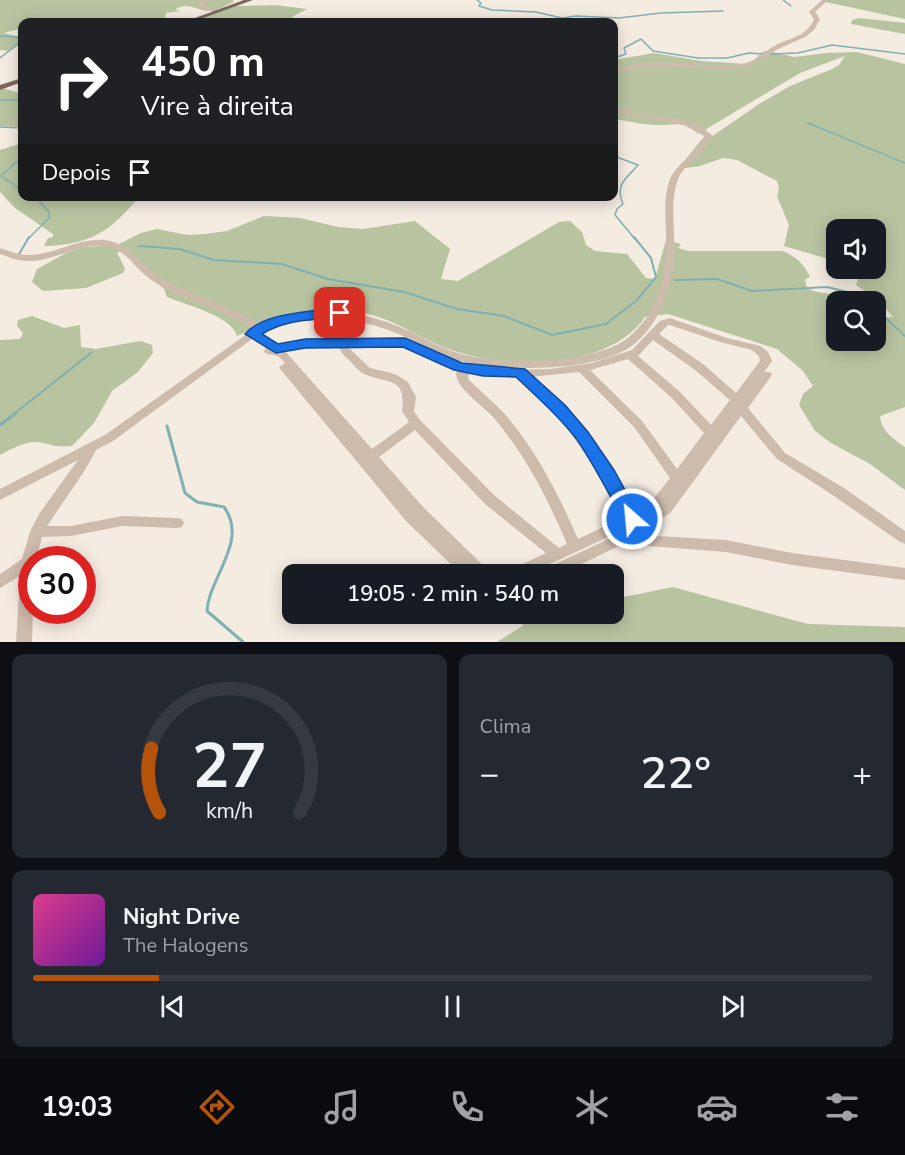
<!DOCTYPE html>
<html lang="pt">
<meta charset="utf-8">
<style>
:root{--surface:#171b24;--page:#242831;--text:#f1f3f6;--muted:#9ea1a6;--line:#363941;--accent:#b45309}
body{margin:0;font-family:"Nunito Sans",sans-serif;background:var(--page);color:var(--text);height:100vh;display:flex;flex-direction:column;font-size:22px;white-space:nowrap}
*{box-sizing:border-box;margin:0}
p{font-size:20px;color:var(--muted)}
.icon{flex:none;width:33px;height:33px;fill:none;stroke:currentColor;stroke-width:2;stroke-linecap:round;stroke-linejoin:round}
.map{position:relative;height:642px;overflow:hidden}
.details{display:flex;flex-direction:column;gap:12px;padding:12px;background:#0d0f14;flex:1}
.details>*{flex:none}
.hud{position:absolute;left:18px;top:18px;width:600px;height:183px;border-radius:12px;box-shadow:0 3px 15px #0003;background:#202124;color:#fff;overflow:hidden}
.fabs{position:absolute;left:826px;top:219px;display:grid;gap:12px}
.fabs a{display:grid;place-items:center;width:60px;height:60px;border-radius:12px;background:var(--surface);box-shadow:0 3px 15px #0003;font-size:30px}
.speed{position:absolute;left:18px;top:546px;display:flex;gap:12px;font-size:30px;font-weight:700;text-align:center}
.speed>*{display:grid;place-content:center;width:78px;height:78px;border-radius:50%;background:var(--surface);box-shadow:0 3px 15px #0003;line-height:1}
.speed .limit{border:9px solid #d22;background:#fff;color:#111}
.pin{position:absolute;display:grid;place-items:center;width:51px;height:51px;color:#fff;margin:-26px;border-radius:12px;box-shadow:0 3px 9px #0006}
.me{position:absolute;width:66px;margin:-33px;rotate:333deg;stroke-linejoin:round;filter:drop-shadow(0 0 4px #0008)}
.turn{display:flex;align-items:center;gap:21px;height:126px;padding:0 24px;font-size:27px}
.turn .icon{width:78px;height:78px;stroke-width:2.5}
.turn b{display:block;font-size:42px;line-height:51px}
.then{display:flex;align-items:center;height:57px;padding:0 24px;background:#0003;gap:12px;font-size:22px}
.big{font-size:45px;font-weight:600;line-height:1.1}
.details .widget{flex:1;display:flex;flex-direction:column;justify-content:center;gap:9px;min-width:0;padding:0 21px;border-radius:12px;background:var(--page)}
.details .dial{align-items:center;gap:0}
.dial svg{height:156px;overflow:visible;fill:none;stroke:var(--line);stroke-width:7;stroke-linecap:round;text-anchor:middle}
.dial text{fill:var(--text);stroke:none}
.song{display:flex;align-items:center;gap:18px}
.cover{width:72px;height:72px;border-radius:9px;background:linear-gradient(135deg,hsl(330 70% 55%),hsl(280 70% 35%))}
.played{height:6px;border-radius:3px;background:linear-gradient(90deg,var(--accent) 15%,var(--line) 15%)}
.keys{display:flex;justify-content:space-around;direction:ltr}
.heat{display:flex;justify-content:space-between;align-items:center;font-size:33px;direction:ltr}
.details .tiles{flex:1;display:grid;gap:12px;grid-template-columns:1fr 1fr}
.widget:last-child{grid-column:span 2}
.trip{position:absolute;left:282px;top:564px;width:342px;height:60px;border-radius:12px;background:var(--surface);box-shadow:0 3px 15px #0003;font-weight:600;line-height:60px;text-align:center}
.tabs{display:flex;height:96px;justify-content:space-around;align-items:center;background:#090b0e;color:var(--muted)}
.tabs .icon{width:42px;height:42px}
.tabs .selected{color:var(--accent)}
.tabs b{font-size:27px;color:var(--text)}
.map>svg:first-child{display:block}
.green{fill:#b8c4a0}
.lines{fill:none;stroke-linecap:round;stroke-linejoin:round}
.stream-far2{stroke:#7fb0b2;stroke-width:1.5}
.stream-far1{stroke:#7fb0b2;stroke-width:2}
.stream{stroke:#7fb0b2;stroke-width:3}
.minor{fill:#cdbbac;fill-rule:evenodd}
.major{fill:#7d675c;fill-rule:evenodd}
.route{fill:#1a73e8;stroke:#114b97;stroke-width:1.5}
</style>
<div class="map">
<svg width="905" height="642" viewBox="0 0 905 642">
<rect width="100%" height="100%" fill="#f4ebe1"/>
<!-- green -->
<g class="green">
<path d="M0,0H233L234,2C227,5 218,10 211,11C199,12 186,0 175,10L181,11L166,13L165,18L139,22H22V28L4,33L22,38V42L10,51L0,50Z"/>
<path d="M823,0H905V19L821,1Z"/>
<path d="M275,5L307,9L292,17L299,22H188L235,6Z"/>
<path d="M860,18L905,23V34L851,24L852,20Z"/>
<path d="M767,51L795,57L826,53L857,52L905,64V407L880,416C881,431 894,439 905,447V490L870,464L831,443L815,431L799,405L803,394L813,386L803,371L777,349L668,314L645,317C607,372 502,370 446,348C416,336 390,316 357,312C314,307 276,317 237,336C232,316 186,305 167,297L164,289L123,252H117L125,269L123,273L86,288L43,291L32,282L37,269L68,252L84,247L117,245L141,233L157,229L187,235L205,234L227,231L264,216L300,218L338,227L363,229L415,221L450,249L441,279L458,281L559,222L570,221L582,232L586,245L595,251L627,254L646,278L655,279L666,240L681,244L678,248L688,251H783C796,257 803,263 810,276L805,280L807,288C821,296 834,290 846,301L837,302V340H876V313L882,318L893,317L880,302L856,285L860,274L876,268L879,259L876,258V230H837V258H825L784,246L789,225L777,196L779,189L777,181L737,160L723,158L700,166L678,169L702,139L711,137L759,104L790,86L832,69L839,65L845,56L800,73L698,134C685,120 674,125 658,125C643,125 628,121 614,119V60L654,53L701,61L746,64L754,61L762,52Z"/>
<path d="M0,87L22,94V127L0,126Z"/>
<path d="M22,143V196L139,197C111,231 90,245 44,246L48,238L53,237V234L15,208L0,192V150Z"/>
<path d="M32,316L64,328L80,325L81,347L96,349L140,341L152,345L153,353L138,372L112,391L94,423L72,446C55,447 57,446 43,443C29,439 12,449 0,455V340L20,339L23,333L17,326L18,320Z"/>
<path d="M673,587L808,624L905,627V642H497L524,625L559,614H614V599Z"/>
</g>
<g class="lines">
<!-- stream-far2 -->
<g class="stream-far2">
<path d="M477,0L481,3L479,6L492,10L536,12L562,18L576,16L619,18L661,13L723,11"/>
<path d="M783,0L791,6"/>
<path d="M0,36L22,37"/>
<path d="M771,54L798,53L832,45L905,54"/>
<path d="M0,58L22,41"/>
<path d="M614,58L626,54L624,48L641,39L653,51L698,58H727L749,53L762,54"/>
<path d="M0,100H22"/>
<path d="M808,123L905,163"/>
<path d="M0,127L22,128"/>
<path d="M614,156L638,165C625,180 615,184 623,204L617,209L615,215L635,239"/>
<path d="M22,157L1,176L22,190"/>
<path d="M28,239L49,218V212L35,196"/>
</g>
<!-- stream-far1 -->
<g class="stream-far1">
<path d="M634,237L651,258L656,277"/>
<path d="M139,246L180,249L214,260L282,264L328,279L404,292L457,309L504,316L552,335L606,324L637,300L656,277"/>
<path d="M18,256L29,237"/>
<path d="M675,280L717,279L752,291L827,287L856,294L868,302"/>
<path d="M876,309L905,336"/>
<path d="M14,414L92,352"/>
</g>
<!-- stream -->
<g class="stream">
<path d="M0,425L16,413"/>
<path d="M167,426L185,493L197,502L224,507C249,541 209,577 207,611L243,642"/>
</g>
<!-- minor -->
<g class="minor">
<path d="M203,0H209L204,5L218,11V13L198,7L197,6Z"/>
<path d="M822,0H828L815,12L820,19L814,30L805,37L778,49L749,66L725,69L645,66L614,74V70C661,53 696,71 742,64C756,62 765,50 778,44C792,38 808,35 814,19L809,12Z"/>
<path d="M22,55V61L19,59L20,56Z"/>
<path d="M614,106C622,108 629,111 636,113C662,118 691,116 712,135C705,155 683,163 677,182C668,212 679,244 672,274C666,301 656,327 633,345C594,374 495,372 450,358L469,365L507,370L550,369L592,363L632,350L660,321L670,318L727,338L760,346L768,352L772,361L764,372H770L772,375L748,408L785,453L844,488L905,531V544L900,542L834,496L777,459L741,416L671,512L640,535L726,540L792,553L905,568V580L792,565L726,552L623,544L561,574H541L543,570L604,541L630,527L528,574H508L510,570L546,553L485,504L415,430L379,457L424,508L488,570L490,574H461L406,521L281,370L279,367L285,363C275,352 277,357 265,353L264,351L266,348L252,339L113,441L96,450L85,470L47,526H71L122,516L177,518L182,519L184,523L182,527L177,528L122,526L71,536L42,537L36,560H32V610H33L32,642H16L20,576L0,588V574L22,559L30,532L39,514L78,460L0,500V489L105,435L254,329C221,308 182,301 150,279C134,268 125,247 103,246C76,244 53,262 27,261C17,261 9,257 0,254V248C9,251 18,255 27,255C53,256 77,238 104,240C129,243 138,262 157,275C189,296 229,304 261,325C306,302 363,310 407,330C425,338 442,349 461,354C502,365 586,364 622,342C632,336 641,325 648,316C661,296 667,260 666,237C666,219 663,200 669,182C675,163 697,155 704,136L684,125L623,114L614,110ZM323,317C355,319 383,326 412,340C396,336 381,339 365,340C335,340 306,337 277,345L260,334L289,321ZM668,325H670L720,342L752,350L759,356L760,361L736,393L703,364L659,334ZM653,340L695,370L730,400L711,425L680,392L638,356ZM392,345L409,346L458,370L456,373C456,389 484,406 494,418C526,456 548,499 567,544L559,548L495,496L420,420L414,411L416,397L408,382L395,374L370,368L350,349V346ZM339,346C340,353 345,356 350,361C354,365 359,372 364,374C387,384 407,376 402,411L409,422L372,449L284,350L306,347ZM628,359L672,398L704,433L677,469L642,421L590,370ZM579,372L634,427L670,478L652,501L635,512C616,477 596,441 569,412C557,399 544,389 531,377ZM469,373C477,374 516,377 519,378C525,382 531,389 536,394C575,429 600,471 624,517L578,539C558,493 535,448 502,411C491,400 479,390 468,379Z"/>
<path d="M507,614H529L533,619L530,624L525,626L510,619Z"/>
</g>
<!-- major -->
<g class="major">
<path d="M244,0H253L192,22H184Z"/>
<path d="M22,78V82L0,90V85Z"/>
</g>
</g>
<!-- route -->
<path class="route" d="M325,309H340L346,313C340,319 306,319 294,322C283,324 272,328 262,334L278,344L305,339L405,338L462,363L525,369L565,405L588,432L614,470L641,519L638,524L632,526L625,524C610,496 596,467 577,440C560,417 537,397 516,377L483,376L454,370L403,347L305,348L276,353L245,334C263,314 300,313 325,309Z"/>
</svg>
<div class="fabs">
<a><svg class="icon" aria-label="sound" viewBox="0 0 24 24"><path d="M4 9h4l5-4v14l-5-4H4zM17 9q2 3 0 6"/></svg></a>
<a><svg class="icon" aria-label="search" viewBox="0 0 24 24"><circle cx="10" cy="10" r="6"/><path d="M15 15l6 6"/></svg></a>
</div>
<div class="speed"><div class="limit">30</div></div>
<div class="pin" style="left:340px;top:313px;background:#d93025"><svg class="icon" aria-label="arrive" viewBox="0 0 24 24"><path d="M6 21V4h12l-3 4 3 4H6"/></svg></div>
<svg class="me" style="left:632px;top:519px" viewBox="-20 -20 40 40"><circle r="17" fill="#1a73e8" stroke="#fff" stroke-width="3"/><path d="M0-11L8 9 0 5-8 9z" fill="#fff"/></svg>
<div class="trip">19:05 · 2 min · 540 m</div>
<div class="hud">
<div class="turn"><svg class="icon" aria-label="right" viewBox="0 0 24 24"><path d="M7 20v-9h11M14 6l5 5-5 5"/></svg><div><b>450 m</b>Vire à direita</div></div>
<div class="then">Depois<svg class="icon" aria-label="arrive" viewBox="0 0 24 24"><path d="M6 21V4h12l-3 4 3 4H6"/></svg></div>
</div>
</div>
<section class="details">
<div class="tiles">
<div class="widget dial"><svg viewBox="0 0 100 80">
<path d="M14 69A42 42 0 1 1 86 69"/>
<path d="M14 69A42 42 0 0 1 10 36" stroke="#b45309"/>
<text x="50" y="56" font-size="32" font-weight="700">27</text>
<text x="50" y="72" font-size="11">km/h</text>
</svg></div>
<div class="widget"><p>Clima</p>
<div class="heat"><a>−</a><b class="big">22°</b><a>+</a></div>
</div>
<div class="widget">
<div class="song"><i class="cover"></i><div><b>Night Drive</b><p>The Halogens</p></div></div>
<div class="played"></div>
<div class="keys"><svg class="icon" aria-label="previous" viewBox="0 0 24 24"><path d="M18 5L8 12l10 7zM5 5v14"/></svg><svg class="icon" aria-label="pause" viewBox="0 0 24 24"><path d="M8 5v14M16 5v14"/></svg><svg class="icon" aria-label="next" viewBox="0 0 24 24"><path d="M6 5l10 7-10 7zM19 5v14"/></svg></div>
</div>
</div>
</section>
<nav class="tabs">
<b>19:03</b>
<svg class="icon selected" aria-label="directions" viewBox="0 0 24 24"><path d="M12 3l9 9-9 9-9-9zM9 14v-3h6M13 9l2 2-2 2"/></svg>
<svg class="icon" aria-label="music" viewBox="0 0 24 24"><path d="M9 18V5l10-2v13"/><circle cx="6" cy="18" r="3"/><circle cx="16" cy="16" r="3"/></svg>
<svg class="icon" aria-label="phone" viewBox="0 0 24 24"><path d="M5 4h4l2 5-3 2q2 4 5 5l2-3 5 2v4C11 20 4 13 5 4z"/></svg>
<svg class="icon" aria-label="climate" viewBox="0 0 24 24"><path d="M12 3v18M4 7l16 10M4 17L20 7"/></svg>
<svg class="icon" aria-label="car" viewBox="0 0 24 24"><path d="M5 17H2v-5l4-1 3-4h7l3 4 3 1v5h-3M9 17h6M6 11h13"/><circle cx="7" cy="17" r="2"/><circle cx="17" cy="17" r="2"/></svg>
<svg class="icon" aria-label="filters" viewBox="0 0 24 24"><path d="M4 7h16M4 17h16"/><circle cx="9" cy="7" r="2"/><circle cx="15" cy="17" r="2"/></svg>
</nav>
